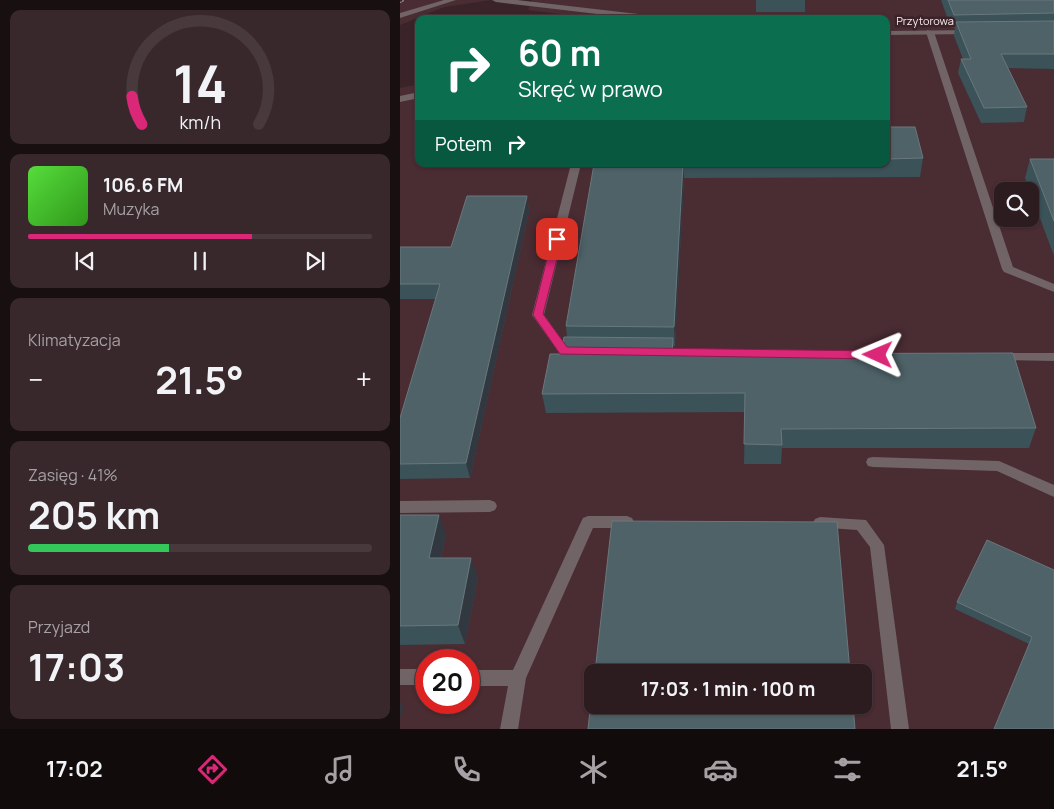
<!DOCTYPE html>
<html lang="pl">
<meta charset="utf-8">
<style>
:root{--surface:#2c1b1f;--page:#38282c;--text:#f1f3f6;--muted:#a6a1a4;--line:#48393d;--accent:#db2777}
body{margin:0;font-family:Manrope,sans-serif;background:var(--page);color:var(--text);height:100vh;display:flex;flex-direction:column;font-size:19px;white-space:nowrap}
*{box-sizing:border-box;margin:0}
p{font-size:16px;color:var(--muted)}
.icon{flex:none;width:28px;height:28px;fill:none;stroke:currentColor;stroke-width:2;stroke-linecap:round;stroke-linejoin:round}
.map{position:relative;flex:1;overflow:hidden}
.details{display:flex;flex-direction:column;gap:10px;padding:10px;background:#180f11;width:400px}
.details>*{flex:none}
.banner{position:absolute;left:15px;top:15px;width:475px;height:152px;border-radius:10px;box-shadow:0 1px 4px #0004,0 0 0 1px var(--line);background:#0b6e4f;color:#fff;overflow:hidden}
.fabs{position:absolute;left:594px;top:182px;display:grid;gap:10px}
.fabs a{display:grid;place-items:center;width:45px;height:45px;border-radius:10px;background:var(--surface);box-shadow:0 1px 4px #0004,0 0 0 1px var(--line);font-size:25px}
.speed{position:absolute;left:15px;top:649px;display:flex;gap:10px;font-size:25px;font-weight:700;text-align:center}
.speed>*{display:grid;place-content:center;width:65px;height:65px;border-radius:50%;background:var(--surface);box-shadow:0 1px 4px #0004,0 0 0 1px var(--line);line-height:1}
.speed .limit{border:8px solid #d22;background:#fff;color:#111}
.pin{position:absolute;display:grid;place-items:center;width:42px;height:42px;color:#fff;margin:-21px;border-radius:10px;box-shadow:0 2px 8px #0006}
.me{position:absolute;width:55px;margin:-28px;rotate:271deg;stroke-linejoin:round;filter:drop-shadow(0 0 4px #0008)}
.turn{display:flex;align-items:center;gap:18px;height:105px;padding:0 20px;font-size:22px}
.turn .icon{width:65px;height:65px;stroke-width:2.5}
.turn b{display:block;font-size:35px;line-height:42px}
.then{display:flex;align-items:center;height:48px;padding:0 20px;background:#0003;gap:10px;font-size:19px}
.big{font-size:38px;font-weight:700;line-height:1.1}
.details .tile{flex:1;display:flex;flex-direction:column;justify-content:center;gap:8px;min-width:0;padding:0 18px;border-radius:10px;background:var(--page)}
.details .dial{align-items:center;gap:0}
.dial svg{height:130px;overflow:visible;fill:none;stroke:var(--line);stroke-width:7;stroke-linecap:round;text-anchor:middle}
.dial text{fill:var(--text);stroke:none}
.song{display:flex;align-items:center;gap:15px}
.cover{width:60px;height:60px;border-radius:8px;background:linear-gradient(135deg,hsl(110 70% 55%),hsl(110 70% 35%))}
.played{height:5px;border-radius:2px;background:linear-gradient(90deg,var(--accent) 65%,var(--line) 65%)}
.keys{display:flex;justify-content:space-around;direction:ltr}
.heat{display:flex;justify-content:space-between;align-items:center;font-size:28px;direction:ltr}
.charge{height:8px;border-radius:4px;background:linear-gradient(90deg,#34c759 41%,var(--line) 0)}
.trip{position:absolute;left:184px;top:664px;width:288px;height:50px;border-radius:10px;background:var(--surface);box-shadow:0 1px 4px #0004,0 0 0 1px var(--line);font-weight:700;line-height:50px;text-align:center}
.menu{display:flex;height:80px;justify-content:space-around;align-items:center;background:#120b0c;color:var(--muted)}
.menu .icon{width:35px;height:35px}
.menu .selected{color:var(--accent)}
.menu b{font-size:22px;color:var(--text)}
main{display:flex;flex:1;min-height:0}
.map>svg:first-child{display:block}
.built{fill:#4a2c33;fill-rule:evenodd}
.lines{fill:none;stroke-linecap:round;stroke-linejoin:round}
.service{fill:#706466;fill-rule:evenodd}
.tertiary{fill:#706466;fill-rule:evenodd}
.rail-casing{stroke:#988589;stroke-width:4}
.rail{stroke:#3a2429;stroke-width:2.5;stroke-dasharray:8;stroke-linecap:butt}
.wall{fill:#3a5258}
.shaded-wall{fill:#31383f}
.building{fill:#4e6268;stroke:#69787d}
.route{fill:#db2777;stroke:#8e194d}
.labels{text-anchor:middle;stroke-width:5;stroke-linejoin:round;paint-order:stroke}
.far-street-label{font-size:11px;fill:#fbebee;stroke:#3a2429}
</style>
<main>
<section class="details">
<div class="tile dial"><svg viewBox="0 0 100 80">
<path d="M14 69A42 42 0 1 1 86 69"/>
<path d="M14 69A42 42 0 0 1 8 52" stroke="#db2777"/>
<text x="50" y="56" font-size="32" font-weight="700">14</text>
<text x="50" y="72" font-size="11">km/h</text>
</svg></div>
<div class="tile">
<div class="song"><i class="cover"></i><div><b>106.6 FM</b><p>Muzyka</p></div></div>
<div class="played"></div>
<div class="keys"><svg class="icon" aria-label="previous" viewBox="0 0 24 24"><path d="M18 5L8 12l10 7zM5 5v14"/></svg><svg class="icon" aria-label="pause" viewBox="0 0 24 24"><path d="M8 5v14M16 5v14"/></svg><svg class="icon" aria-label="next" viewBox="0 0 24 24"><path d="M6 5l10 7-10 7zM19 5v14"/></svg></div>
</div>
<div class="tile"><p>Klimatyzacja</p>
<div class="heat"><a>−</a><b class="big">21.5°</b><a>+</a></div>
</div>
<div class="tile"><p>Zasięg · 41%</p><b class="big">205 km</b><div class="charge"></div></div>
<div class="tile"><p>Przyjazd</p><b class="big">17:03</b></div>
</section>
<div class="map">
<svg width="654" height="729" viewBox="0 0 654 729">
<rect width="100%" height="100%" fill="#3a2429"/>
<!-- built -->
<g class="built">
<path d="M0,0H92L44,7L0,25Z"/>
<path d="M132,0H654V729H0V88L19,84V164H486V19H198L128,10ZM602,191H630V219H602ZM26,660H69V702H26ZM192,672H462V705H192Z"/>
</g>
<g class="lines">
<!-- service -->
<g class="service">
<path d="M44,0H56L0,18V13Z"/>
<path d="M92,0H117L264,17L268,19H240L96,2Z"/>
<path d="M527,30L534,32L613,267L654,284V292L604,272L602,269L526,32Z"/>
<path d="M171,164H181L144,315L167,347H177L183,351C179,358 167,356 160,354L132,315Z"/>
<path d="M257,348L367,350L373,354L367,358L257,356L251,352Z"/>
<path d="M599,353H654V361L595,360L593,357L595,354Z"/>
<path d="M473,457L599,461L654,485V497L597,471L473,467L468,466L466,462L468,458Z"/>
<path d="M90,500L95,502L97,506L95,510L90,512L0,513V501Z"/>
<path d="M188,516H227L232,518L234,522L232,526L227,528H193L126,678L118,729H100L108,686H69V670H113L181,522L183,518Z"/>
<path d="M420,517L466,520L484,545L509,729H491L470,547L457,530L415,527L413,523L415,519Z"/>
<rect x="0" y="669" width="26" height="16"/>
</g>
<!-- tertiary -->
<g class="tertiary">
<path d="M575,30V34H572L486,35V31Z"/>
<path d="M19,92V98L0,102V96Z"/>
</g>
<!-- rail casing -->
<g class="rail-casing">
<path id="rail" d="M0,1L2,0"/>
</g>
<!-- rail -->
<use href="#rail" class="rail"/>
</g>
<!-- wall -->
<g class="wall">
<rect x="356" y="0" width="49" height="12"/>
<path d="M541,0H654V69L608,68L627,107L624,122L581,123L558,73L561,59H563L554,36L555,28H551Z"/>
<path d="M486,127L523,158L520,177L284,178L275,346H273L274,354L636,428L629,448H382L381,464H344L345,412L146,413L142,394L161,354L167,337L166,326L194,164H486Z"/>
<path d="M630,159H654V256L625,178Z"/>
<path d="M127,196L129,211L70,478L0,479V418L36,299H0V247H51Z"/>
<path d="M0,515L46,534L41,558L78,577L65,644L0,645Z"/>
<path d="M654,570V729L629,644L555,609L557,602Z"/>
</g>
<!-- shaded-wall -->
<g class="shaded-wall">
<path d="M283,164L284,178L275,346L274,327Z"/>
<path d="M127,196L129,211L70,478L66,463Z"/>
<path d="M39,515L46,534L37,577L29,558Z"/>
<path d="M71,558L78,577L65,644L58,625Z"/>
<path d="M0,701L3,707L0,719Z"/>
</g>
<!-- building -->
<g class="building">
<path d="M548,0H654V13L554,15Z"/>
<path d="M60,17H107V19H59Z"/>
<path d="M654,21V54H601L627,107L584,108L561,59H571L556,22Z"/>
<path d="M486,127H515L523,158L486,159Z"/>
<path d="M630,159H654V221Z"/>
<path d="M194,164H283L274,327L166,326Z"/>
<path d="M67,196H127L66,463L0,464V418L40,284H0V247H51Z"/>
<path d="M164,337L273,338L272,354L613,353L636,428L381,429L382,445L344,444L345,393L142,394L150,354H161Z"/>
<path d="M0,515H39L29,558H71L58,625L0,626Z"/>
<path d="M212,521L437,522L450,672H195Z"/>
<path d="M587,540L654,570V729H594L632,637L557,602Z"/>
<path d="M192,692V705H453L455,729H188Z"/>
</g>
<!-- route -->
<path class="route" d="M157,236L162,239L143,314L167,347L478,351L483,355L478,359L160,354L133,315L152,239Z"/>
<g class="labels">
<!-- far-street labels -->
<g class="far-street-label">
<text x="525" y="25">Przytorowa</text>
</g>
</g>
</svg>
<div class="fabs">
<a><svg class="icon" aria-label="search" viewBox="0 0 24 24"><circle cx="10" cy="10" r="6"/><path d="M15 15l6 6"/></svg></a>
</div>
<div class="speed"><div class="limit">20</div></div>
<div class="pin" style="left:157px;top:239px;background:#d93025"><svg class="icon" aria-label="arrive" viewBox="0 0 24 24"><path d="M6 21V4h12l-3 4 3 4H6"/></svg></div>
<svg class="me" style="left:478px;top:355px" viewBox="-20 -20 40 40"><path d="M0-17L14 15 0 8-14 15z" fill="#db2777" stroke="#fff" stroke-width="4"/></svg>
<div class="trip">17:03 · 1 min · 100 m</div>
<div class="banner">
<div class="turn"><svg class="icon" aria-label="right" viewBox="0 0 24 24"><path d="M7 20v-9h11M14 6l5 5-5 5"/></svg><div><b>60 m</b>Skręć w prawo</div></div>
<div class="then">Potem<svg class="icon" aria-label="right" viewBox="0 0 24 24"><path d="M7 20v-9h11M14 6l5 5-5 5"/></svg></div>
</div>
</div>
</main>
<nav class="menu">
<b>17:02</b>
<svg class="icon selected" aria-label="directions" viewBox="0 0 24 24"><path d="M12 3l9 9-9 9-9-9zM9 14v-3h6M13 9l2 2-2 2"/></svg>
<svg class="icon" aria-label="music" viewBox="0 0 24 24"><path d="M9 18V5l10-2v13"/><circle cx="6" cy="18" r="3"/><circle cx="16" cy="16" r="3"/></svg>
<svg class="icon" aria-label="phone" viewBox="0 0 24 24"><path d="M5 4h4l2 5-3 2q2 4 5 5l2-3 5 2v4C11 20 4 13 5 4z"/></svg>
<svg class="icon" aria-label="climate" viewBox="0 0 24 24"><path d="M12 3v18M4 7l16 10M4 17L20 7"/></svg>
<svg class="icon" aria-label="car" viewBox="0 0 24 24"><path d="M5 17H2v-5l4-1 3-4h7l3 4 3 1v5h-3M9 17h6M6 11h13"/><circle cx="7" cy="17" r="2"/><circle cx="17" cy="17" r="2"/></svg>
<svg class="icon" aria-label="filters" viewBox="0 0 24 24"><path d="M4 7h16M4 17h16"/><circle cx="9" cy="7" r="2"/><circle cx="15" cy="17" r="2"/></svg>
<b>21.5°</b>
</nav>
